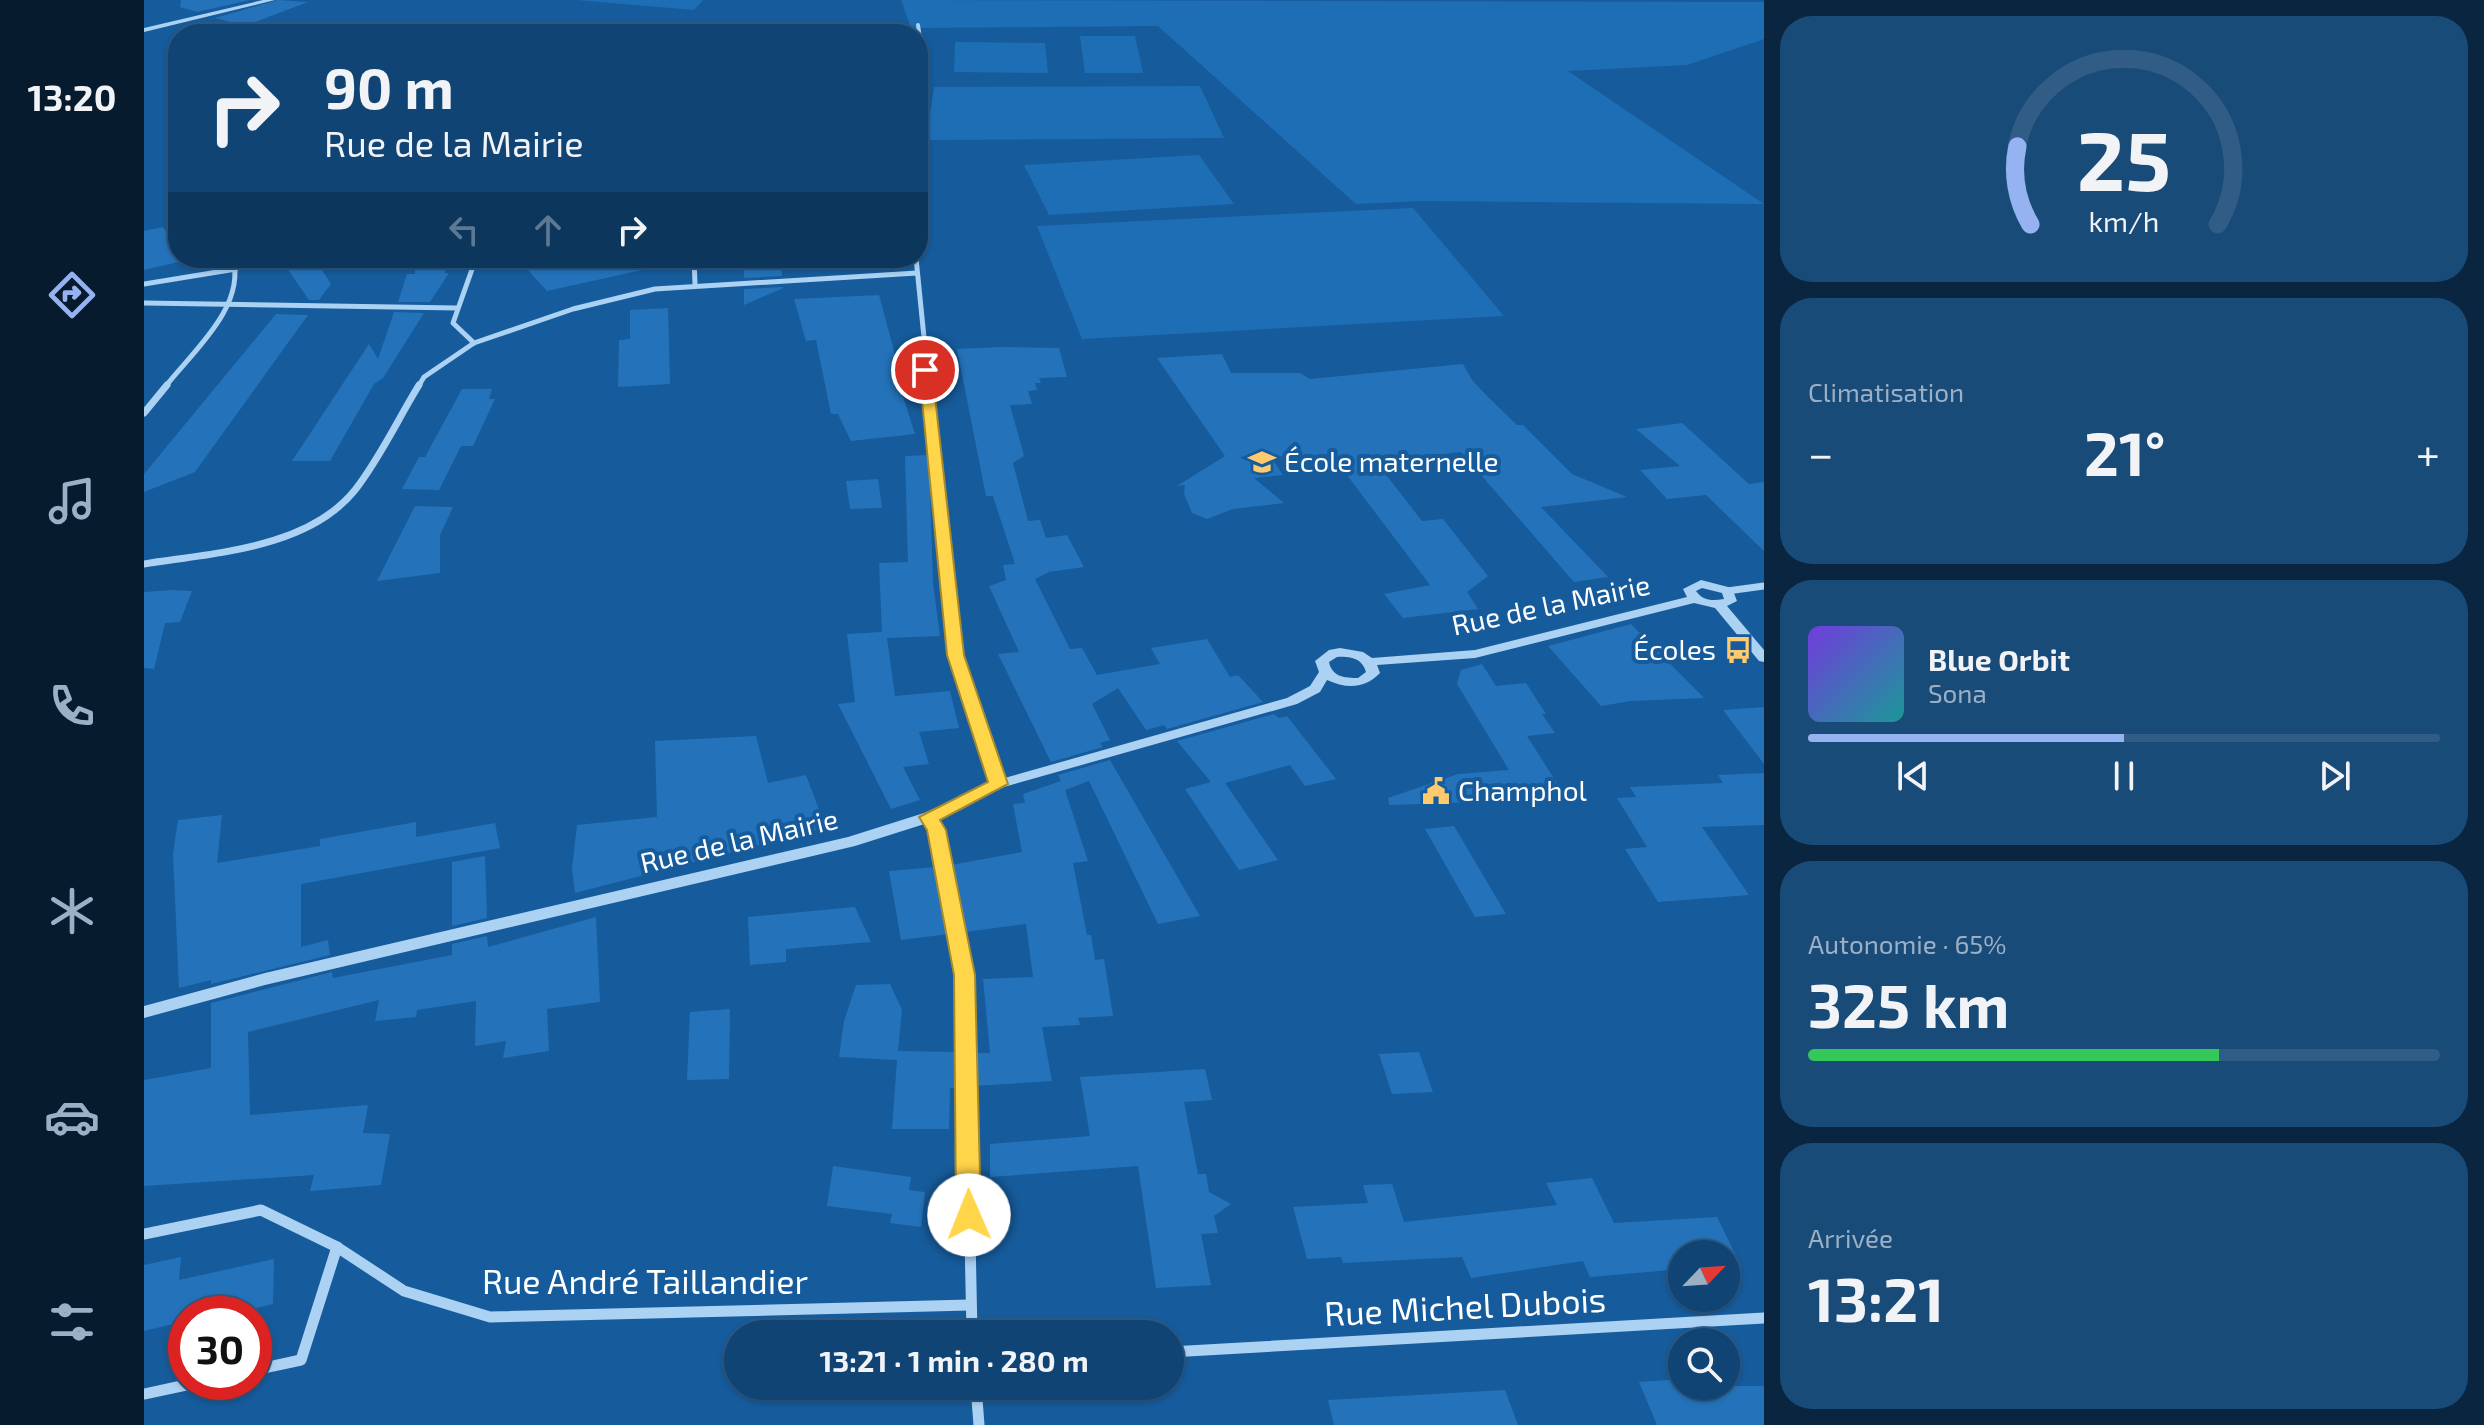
<!DOCTYPE html>
<html lang="fr">
<meta charset="utf-8">
<style>
:root{--surface:#104474;--page:#194b79;--text:#f1f3f6;--muted:#9cb0c5;--line:#305c86;--accent:#95b2f1}
body{margin:0;font-family:"Exo 2",sans-serif;background:var(--page);color:var(--text);height:100vh;display:flex;flex-direction:column;font-size:30px;white-space:nowrap}
*{box-sizing:border-box;margin:0}
p{font-size:26px;color:var(--muted)}
.icon{flex:none;width:44px;height:44px;fill:none;stroke:currentColor;stroke-width:2;stroke-linecap:round;stroke-linejoin:round}
.map{position:relative;flex:1;overflow:hidden}
.side{display:flex;flex-direction:column;gap:16px;padding:16px;background:#092540;width:720px}
.side>*{flex:none}
.banner{position:absolute;left:24px;top:24px;width:760px;height:244px;border-radius:32px;box-shadow:0 2px 6px #0004,0 0 0 2px var(--line);background:#104474;color:var(--text);overflow:hidden}
.needle{width:52px;rotate:65deg}
.controls{position:absolute;left:1524px;top:1240px;display:grid;gap:16px}
.controls a{display:grid;place-items:center;width:72px;height:72px;border-radius:50%;background:var(--surface);box-shadow:0 2px 6px #0004,0 0 0 2px var(--line);font-size:40px}
.speed{position:absolute;left:24px;top:1296px;display:flex;gap:16px;font-size:40px;font-weight:700;text-align:center}
.speed>*{display:grid;place-content:center;width:104px;height:104px;border-radius:50%;background:var(--surface);box-shadow:0 2px 6px #0004,0 0 0 2px var(--line);line-height:1}
.speed .limit{border:12px solid #d22;background:#fff;color:#111}
.pin{position:absolute;display:grid;place-items:center;width:68px;height:68px;color:#fff;margin:-34px;border:4px solid #fff;border-radius:50%;box-shadow:0 2px 8px #0007}
.me{position:absolute;width:88px;margin:-44px;rotate:359deg;stroke-linejoin:round;filter:drop-shadow(0 0 6px #0008)}
.turn{display:flex;align-items:center;gap:28px;height:168px;padding:0 24px;font-size:36px}
.turn .icon{width:104px;height:104px;stroke-width:2.5}
.turn b{display:block;font-size:56px;line-height:68px}
.lanes{display:flex;align-items:center;height:76px;padding:0 24px;background:#0003;justify-content:center;gap:40px;direction:ltr}
.lanes .off{opacity:.35}
.big{font-size:60px;font-weight:700;line-height:1.1}
.side .tile{flex:1;display:flex;flex-direction:column;justify-content:center;gap:12px;min-width:0;padding:0 28px;border-radius:32px;background:var(--page)}
.side .dial{align-items:center;gap:0}
.dial svg{height:208px;overflow:visible;fill:none;stroke:var(--line);stroke-width:7;stroke-linecap:round;text-anchor:middle}
.dial text{fill:var(--text);stroke:none}
.song{display:flex;align-items:center;gap:24px}
.cover{width:96px;height:96px;border-radius:12px;background:linear-gradient(135deg,hsl(260 70% 55%),hsl(180 70% 35%))}
.played{height:8px;border-radius:4px;background:linear-gradient(90deg,var(--accent) 50%,var(--line) 50%)}
.keys{display:flex;justify-content:space-around;direction:ltr}
.heat{display:flex;justify-content:space-between;align-items:center;font-size:44px;direction:ltr}
.charge{height:12px;border-radius:6px;background:linear-gradient(90deg,#34c759 65%,var(--line) 0)}
.trip{position:absolute;left:580px;top:1320px;width:460px;height:80px;border-radius:40px;background:var(--surface);box-shadow:0 2px 6px #0004,0 0 0 2px var(--line);font-weight:700;line-height:80px;text-align:center}
main{display:flex;flex:1;min-height:0}
.menu{display:flex;flex-direction:column;width:144px;justify-content:space-around;align-items:center;background:#061b2e;color:var(--muted)}
.menu .icon{width:56px;height:56px}
.menu .active{color:var(--accent)}
.menu b{font-size:36px;color:var(--text)}
.map>svg:first-child{display:block}
.green{fill:#1e6eb5}
.building{fill:#2473ba}
.lines{fill:none;stroke-linecap:round;stroke-linejoin:round}
.minor-far4{stroke:#abd1f3;stroke-width:4}
.minor-far3{stroke:#abd1f3;stroke-width:5}
.minor-far2{stroke:#abd1f3;stroke-width:7}
.minor-far1{stroke:#abd1f3;stroke-width:9}
.minor{stroke:#abd1f3;stroke-width:11}
.tertiary{fill:#abd1f3;fill-rule:evenodd}
.route{fill:#ffd54a;stroke:#a68a30;stroke-width:2}
.labels{text-anchor:middle;stroke-width:8;stroke-linejoin:round;paint-order:stroke}
.poi-label{font-size:28px;fill:#fff;stroke:#165b9b;text-anchor:start}
.street-label{font-size:28px;fill:#fff;stroke:#165b9b}
.near-street-label{font-size:34px;fill:#fff;stroke:#165b9b}
</style>
<main>
<nav class="menu">
<b>13:20</b>
<svg class="icon active" aria-label="directions" viewBox="0 0 24 24"><path d="M12 3l9 9-9 9-9-9zM9 14v-3h6M13 9l2 2-2 2"/></svg>
<svg class="icon" aria-label="music" viewBox="0 0 24 24"><path d="M9 18V5l10-2v13"/><circle cx="6" cy="18" r="3"/><circle cx="16" cy="16" r="3"/></svg>
<svg class="icon" aria-label="phone" viewBox="0 0 24 24"><path d="M5 4h4l2 5-3 2q2 4 5 5l2-3 5 2v4C11 20 4 13 5 4z"/></svg>
<svg class="icon" aria-label="climate" viewBox="0 0 24 24"><path d="M12 3v18M4 7l16 10M4 17L20 7"/></svg>
<svg class="icon" aria-label="car" viewBox="0 0 24 24"><path d="M5 17H2v-5l4-1 3-4h7l3 4 3 1v5h-3M9 17h6M6 11h13"/><circle cx="7" cy="17" r="2"/><circle cx="17" cy="17" r="2"/></svg>
<svg class="icon" aria-label="filters" viewBox="0 0 24 24"><path d="M4 7h16M4 17h16"/><circle cx="9" cy="7" r="2"/><circle cx="15" cy="17" r="2"/></svg>
</nav>
<div class="map">
<svg width="1620" height="1425" viewBox="0 0 1620 1425">
<rect width="100%" height="100%" fill="#165b9b"/>
<!-- green -->
<g class="green">
<path d="M432,0H559L550,10Z"/>
<path d="M757,0L1620,2V39L1543,65L1424,71L1620,204L1279,201L1212,204L1014,26L767,28Z"/>
<path d="M936,36H991L999,73H941Z"/>
<path d="M811,42L901,43L904,73L810,72Z"/>
<path d="M1056,86L1080,138L782,140L790,87Z"/>
<path d="M1055,155L1090,204L905,215L880,165Z"/>
<path d="M1269,208L1360,316L938,339L893,226Z"/>
</g>
<!-- building -->
<g class="building">
<path d="M37,0H106L53,12L36,7Z"/>
<path d="M134,0L164,2L101,26L71,18Z"/>
<path d="M19,227L34,247V262L0,270V231Z"/>
<path d="M136,258H170L187,284L175,300H165Z"/>
<path d="M271,258H300L301,273H305L286,302H254L263,274H271Z"/>
<path d="M373,258H496L498,270L403,291Z"/>
<path d="M599,258H637L638,276L600,278Z"/>
<path d="M639,287V288L600,305V289Z"/>
<path d="M735,295L753,362H748L771,434L707,441L694,414H687L672,340L662,341L650,299Z"/>
<path d="M524,308L526,384L474,387L475,340L486,339V310Z"/>
<path d="M250,312L280,313L239,378L230,384L186,461H148L225,344L234,359Z"/>
<path d="M132,314L164,315L51,472L0,492V474Z"/>
<path d="M856,347L915,348L923,377L895,378L897,383H891L893,390L884,391L888,404L866,405L880,456L869,463L884,521L896,520L902,538L923,535L940,567L905,572L891,579L926,649L938,648L953,675L1016,664L1007,648L1063,639L1086,677L1094,675L1119,702L1023,729L1020,725L1002,730L974,688L948,704L966,740L956,743L959,747L907,762L854,654L875,652L845,586L862,580L859,565L871,564L849,496H842L813,349Z"/>
<path d="M1078,354L1087,373H1156L1166,379L1319,364L1328,380L1343,396L1373,425H1379L1428,474L1483,497L1397,507L1464,577L1430,582L1317,452L1232,462L1278,521L1299,519L1344,576L1323,592L1334,609L1259,618L1240,594L1286,585L1187,454L1129,460L1139,475L1110,478L1140,503L1089,509L1063,519L1048,513L1040,494L1041,485L1033,486L1081,456L1013,358Z"/>
<path d="M318,389H348L345,399H351L329,446H317L295,490L258,489L275,457H281Z"/>
<path d="M1538,423L1605,484L1620,482V551L1562,495L1523,499L1496,470L1536,466L1492,429Z"/>
<path d="M785,455L789,583L796,636L743,638L751,696L806,691L815,728L775,732L785,764L759,767L776,800L747,809L694,704L711,702L703,634L738,632L735,563L764,562L761,456Z"/>
<path d="M734,479L738,508L706,509L702,481Z"/>
<path d="M271,506L309,507L296,535V573L233,581Z"/>
<path d="M30,590L48,591L36,622L21,623L10,669L0,668V592Z"/>
<path d="M1487,624L1560,698L1487,701L1457,706L1404,646Z"/>
<path d="M1338,664L1352,686L1382,683L1402,714H1398L1411,733L1383,736L1423,799L1245,805L1244,798L1314,774L1365,770L1313,684L1317,670Z"/>
<path d="M1620,707V764L1579,710Z"/>
<path d="M1130,714L1135,718L1143,716L1192,779L1161,786L1146,765L1081,783L1134,860L1095,870L1041,789L1067,782L1033,741Z"/>
<path d="M612,736L624,783L662,775L682,828L431,893L428,869L433,825L513,817L511,741Z"/>
<path d="M966,760L1056,916L1014,924L945,781L921,790L944,861L929,863L943,935H947L951,960L960,959L969,1016L934,1018L936,1025L898,1027L908,1081L831,1086V1053H846L839,979L889,977L882,924L820,932L807,865L878,852L869,804L881,803L879,794L917,781L914,775Z"/>
<path d="M1620,773V825L1558,827L1605,895L1514,902L1481,849L1503,847L1473,798L1492,797L1486,787L1579,783L1574,775Z"/>
<path d="M78,815L73,863L176,846V839L272,822V837L351,823L356,848L157,884V947L184,940L186,955L67,984V980L35,988L29,854L34,820Z"/>
<path d="M1310,826L1362,914L1331,917L1281,829Z"/>
<path d="M341,856L343,918L308,926V862Z"/>
<path d="M792,867L805,934L757,940L745,871Z"/>
<path d="M711,907L727,942L642,949V962L606,965L604,917Z"/>
<path d="M452,917L456,1002L403,1009L405,1051L359,1058L362,1041L331,1046L332,1001L273,1010L272,1017L231,1021L235,1000L104,1032L106,1115L224,1105L219,1133L246,1134L237,1185L166,1191L170,1175L0,1186V1080L67,1068V1003L188,972L189,978L308,955V944L343,936L344,947Z"/>
<path d="M746,984L758,1010L754,1051L814,1052V1088H806L805,1129H748L753,1060L695,1057L700,1021L712,985Z"/>
<path d="M586,1009L585,1079L543,1080L546,1012Z"/>
<path d="M1275,1052L1289,1092L1248,1094L1235,1054Z"/>
<path d="M1061,1069L1068,1100L1040,1102L1054,1174H1062L1065,1192L1087,1204L1070,1216L1074,1233L1057,1234L1067,1285L1012,1288L994,1166L846,1177V1144L946,1136L936,1077Z"/>
<path d="M689,1166L767,1177L765,1190L781,1192L777,1227L746,1223L748,1214L683,1206Z"/>
<path d="M1448,1178L1470,1223L1573,1217L1597,1266L1582,1267V1254H1538V1269L1446,1277L1439,1261L1327,1278L1318,1257L1199,1263L1197,1257L1163,1259L1149,1207L1224,1203L1219,1185L1248,1184L1260,1222L1413,1205L1402,1183Z"/>
<path d="M37,1257L35,1280L130,1259L129,1304L87,1314H42V1321L0,1331V1265Z"/>
<path d="M1538,1379V1386H1620V1425H1513L1495,1382Z"/>
<path d="M1361,1390L1374,1425H1190L1184,1400Z"/>
</g>
<g class="lines">
<!-- minor-far4 -->
<g class="minor-far4">
<path d="M774,25L778,51L774,77"/>
<path d="M741,32H775"/>
</g>
<!-- minor-far3 -->
<g class="minor-far3">
<path d="M550,258L551,284"/>
<path d="M772,258L785,387"/>
<path d="M0,284L92,269"/>
<path d="M0,303L313,308"/>
<path d="M330,343L309,323L332,258"/>
<path d="M21,387C49,351 102,307 89,258"/>
<path d="M274,387L280,377L330,343L429,309L511,289L773,273"/>
</g>
<!-- minor-far2 -->
<g class="minor-far2">
<path d="M784,385L812,657"/>
<path d="M0,413L23,385"/>
<path d="M0,564C68,553 164,549 211,490C236,458 254,419 275,385"/>
<path d="M1583,591L1620,586"/>
</g>
<!-- minor-far1 -->
<g class="minor-far1">
<path d="M811,655L855,784"/>
<path d="M785,817L793,830L821,975V997"/>
</g>
<!-- minor -->
<g class="minor">
<path d="M821,995L828,1334"/>
<path d="M0,1234L117,1210L193,1247L157,1360L110,1370"/>
<path d="M193,1247L260,1291L346,1317L826,1305"/>
<path d="M1026,1352L1620,1318"/>
<path d="M832,1386L835,1425"/>
<path d="M0,1394L56,1382"/>
</g>
<!-- tertiary -->
<g class="tertiary">
<path d="M119,0H131L0,32V28Z"/>
<path d="M1557,580L1588,588L1593,601L1583,606L1620,650V662L1615,661L1571,608L1550,603L1331,658L1233,665L1236,673C1220,689 1203,689 1183,680L1176,692L1153,704L860,787L790,821L711,846L121,985L0,1018V1006L121,973L704,837L780,813L850,781L1143,698L1166,686L1175,672L1171,661L1185,650L1196,648L1219,652L1228,658L1331,650L1543,597L1539,589ZM1558,588L1578,593L1580,599C1568,601 1559,601 1552,591ZM1193,657C1206,656 1218,658 1222,672L1214,678C1201,678 1188,677 1185,662Z"/>
</g>
</g>
<!-- route -->
<path class="route" d="M781,366L788,370L820,655L864,784L796,820L802,830L831,975L837,1215L833,1222L825,1225L816,1222L812,1215L810,975L783,830L775,817L844,782L803,655L775,370Z"/>
<!-- icons -->
<defs>
<g id="school-bare" transform="scale(2.16)"><path d="M0-5L7-2L0 1L-7-2ZM-4 1L0 2.5L4 1V4Q0 6-4 4Z" fill="#ffc96d" stroke="#165b9b" stroke-width="2.5" paint-order="stroke"/></g>
<g id="bus-bare" transform="scale(2.16)"><path d="M-5-6H5V4H4V6H2V4H-2V6H-4V4H-5ZM-3.5-4V0h7V-4ZM-3.5 1.2v1.5H-2V1.2ZM2 1.2v1.5H3.5V1.2Z" fill="#ffc96d" stroke="#165b9b" stroke-width="2.5" paint-order="stroke"/></g>
<g id="civic-bare" transform="scale(2.16)"><path d="M-.6-6.5H3V-4.5H.6V-3L4-1V1h2V6H-6V1h2V-1L-.6-3ZM-1.2 2.5V6h2.4V2.5Z" fill="#ffc96d" stroke="#165b9b" stroke-width="2.5" paint-order="stroke"/></g>
</defs>
<g fill-rule="evenodd">
<use href="#school-bare" x="1118" y="462"/>
<use href="#bus-bare" x="1594" y="650"/>
<use href="#civic-bare" x="1292" y="791"/>
</g>
<g class="labels">
<!-- poi labels -->
<g class="poi-label">
<text x="1140" y="472">École maternelle</text>
<text x="1572" y="660" text-anchor="end">Écoles</text>
<text x="1314" y="801">Champhol</text>
</g>
<!-- street labels -->
<g class="street-label">
<text transform="translate(1407 605) rotate(-12)" y="10">Rue de la Mairie</text>
<text transform="translate(595 841) rotate(-13)" y="10">Rue de la Mairie</text>
</g>
<!-- near-street labels -->
<g class="near-street-label">
<text x="501" y="1294">Rue André Taillandier</text>
<text transform="translate(1321 1307) rotate(-3)" y="12">Rue Michel Dubois</text>
</g>
</g>
</svg>
<div class="controls">
<a><svg class="needle" viewBox="-14 -14 28 28"><path d="M0-13l5 13h-10z" fill="#e53935"/><path d="M0 13l5-13h-10z" fill="#9cb0c5"/></svg></a>
<a><svg class="icon" aria-label="search" viewBox="0 0 24 24"><circle cx="10" cy="10" r="6"/><path d="M15 15l6 6"/></svg></a>
</div>
<div class="speed"><div class="limit">30</div></div>
<div class="pin" style="left:781px;top:370px;background:#d93025"><svg class="icon" aria-label="arrive" viewBox="0 0 24 24"><path d="M6 21V4h12l-3 4 3 4H6"/></svg></div>
<svg class="me" style="left:825px;top:1215px" viewBox="-20 -20 40 40"><circle r="19" fill="#fff"/><path d="M0-13L10 11 0 6-10 11z" fill="#ffd54a"/></svg>
<div class="trip">13:21 · 1 min · 280 m</div>
<div class="banner">
<div class="turn"><svg class="icon" aria-label="right" viewBox="0 0 24 24"><path d="M7 20v-9h11M14 6l5 5-5 5"/></svg><div><b>90 m</b>Rue de la Mairie</div></div>
<div class="lanes"><svg class="icon off" aria-label="left" viewBox="0 0 24 24"><path d="M17 20v-9H6M10 6l-5 5 5 5"/></svg><svg class="icon off" aria-label="ahead" viewBox="0 0 24 24"><path d="M12 20V5M6 11l6-6 6 6"/></svg><svg class="icon" aria-label="right" viewBox="0 0 24 24"><path d="M7 20v-9h11M14 6l5 5-5 5"/></svg></div>
</div>
</div>
<section class="side">
<div class="tile dial"><svg viewBox="0 0 100 80">
<path d="M14 69A42 42 0 1 1 86 69"/>
<path d="M14 69A42 42 0 0 1 9 39" stroke="#95b2f1"/>
<text x="50" y="56" font-size="32" font-weight="700">25</text>
<text x="50" y="72" font-size="11">km/h</text>
</svg></div>
<div class="tile"><p>Climatisation</p>
<div class="heat"><a>−</a><b class="big">21°</b><a>+</a></div>
</div>
<div class="tile">
<div class="song"><i class="cover"></i><div><b>Blue Orbit</b><p>Sona</p></div></div>
<div class="played"></div>
<div class="keys"><svg class="icon" aria-label="previous" viewBox="0 0 24 24"><path d="M18 5L8 12l10 7zM5 5v14"/></svg><svg class="icon" aria-label="pause" viewBox="0 0 24 24"><path d="M8 5v14M16 5v14"/></svg><svg class="icon" aria-label="next" viewBox="0 0 24 24"><path d="M6 5l10 7-10 7zM19 5v14"/></svg></div>
</div>
<div class="tile"><p>Autonomie · 65%</p><b class="big">325 km</b><div class="charge"></div></div>
<div class="tile"><p>Arrivée</p><b class="big">13:21</b></div>
</section>
</main>
